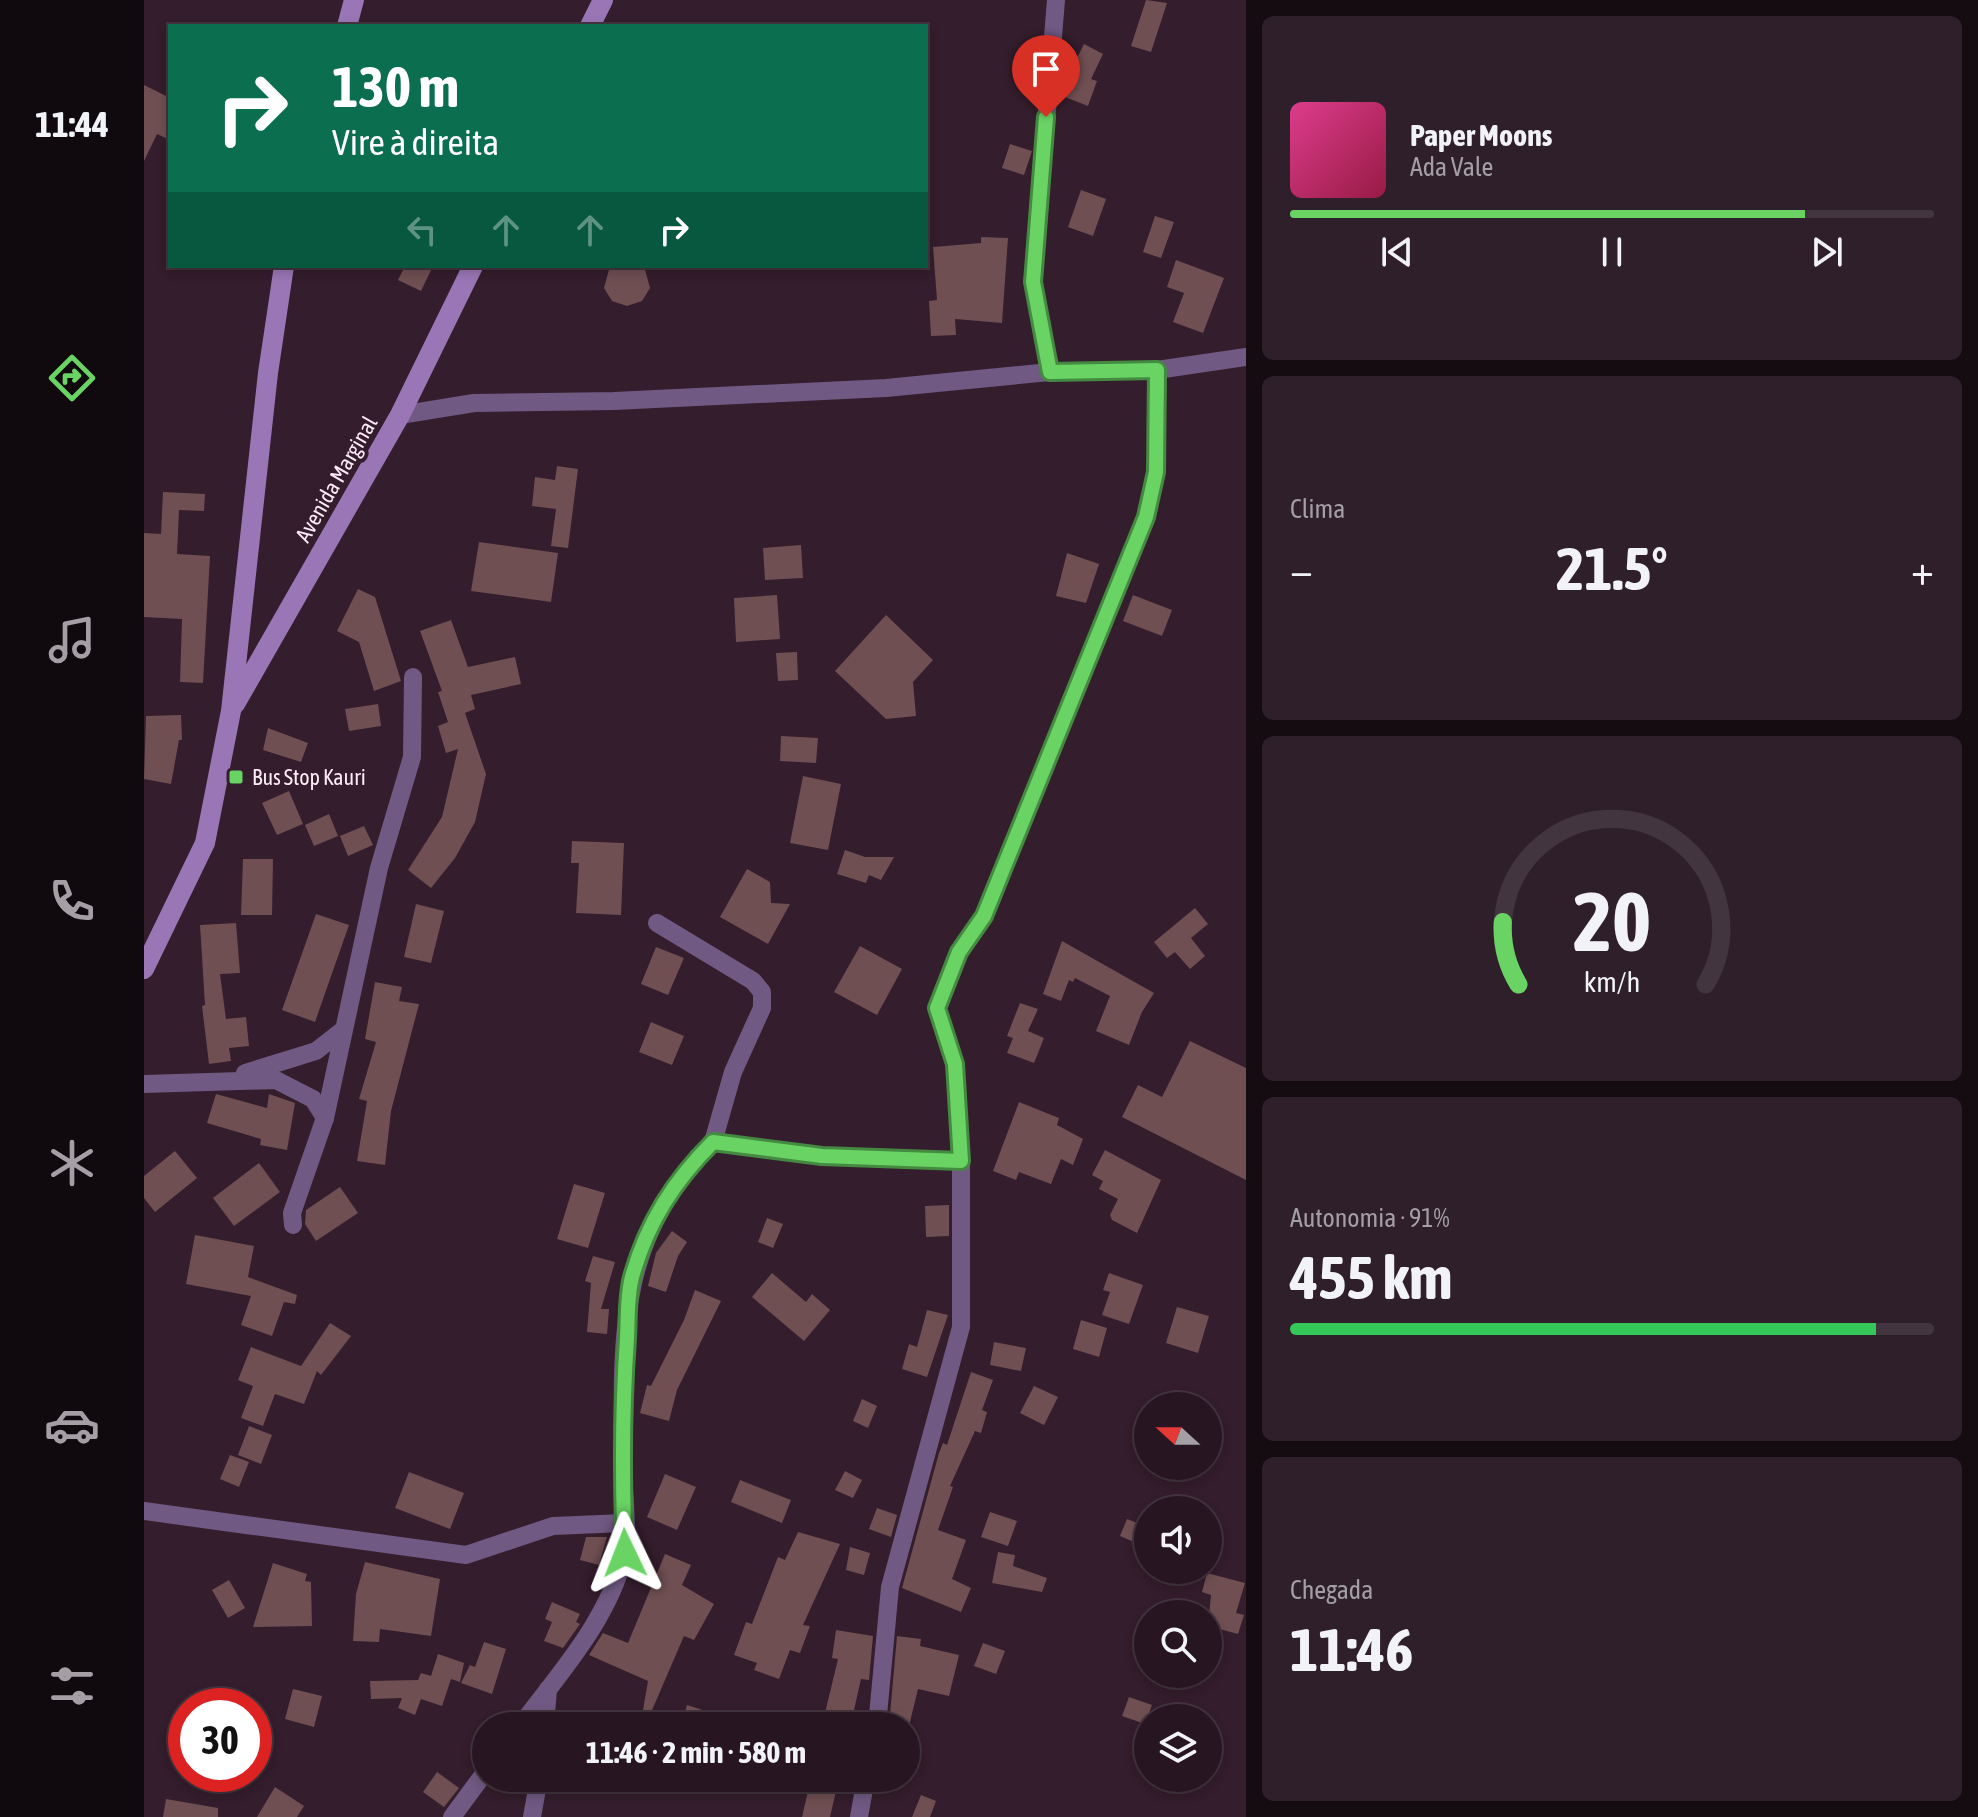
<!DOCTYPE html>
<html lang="pt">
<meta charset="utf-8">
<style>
:root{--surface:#271621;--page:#2f1f2a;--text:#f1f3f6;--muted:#a49fa5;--line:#43353f;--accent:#69d464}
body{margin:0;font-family:"Asap Condensed",sans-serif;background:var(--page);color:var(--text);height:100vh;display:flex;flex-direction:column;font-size:30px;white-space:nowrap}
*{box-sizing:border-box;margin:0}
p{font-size:26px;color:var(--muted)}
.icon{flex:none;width:44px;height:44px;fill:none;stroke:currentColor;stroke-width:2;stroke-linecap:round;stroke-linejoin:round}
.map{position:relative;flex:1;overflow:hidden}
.panel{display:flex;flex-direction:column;gap:16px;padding:16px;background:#150c12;width:732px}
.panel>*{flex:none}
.hud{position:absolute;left:24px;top:24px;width:760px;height:244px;border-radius:0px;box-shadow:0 4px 12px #0003,0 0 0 2px var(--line);background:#0b6e4f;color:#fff;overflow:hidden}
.needle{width:52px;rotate:291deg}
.tools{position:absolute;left:990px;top:1392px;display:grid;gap:16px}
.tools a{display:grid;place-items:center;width:88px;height:88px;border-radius:50%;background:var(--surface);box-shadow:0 4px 12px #0003,0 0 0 2px var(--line);font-size:40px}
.speed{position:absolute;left:24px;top:1688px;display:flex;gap:16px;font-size:40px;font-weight:700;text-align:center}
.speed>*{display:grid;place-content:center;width:104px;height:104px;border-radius:50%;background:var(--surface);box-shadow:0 4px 12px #0003,0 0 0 2px var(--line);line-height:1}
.speed .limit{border:12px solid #d22;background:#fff;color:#111}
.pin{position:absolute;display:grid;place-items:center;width:68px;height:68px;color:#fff;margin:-82px -34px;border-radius:50% 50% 50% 0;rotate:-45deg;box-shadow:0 0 8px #0007}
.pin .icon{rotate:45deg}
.me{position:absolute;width:88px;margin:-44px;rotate:358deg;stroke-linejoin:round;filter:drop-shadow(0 0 6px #0008)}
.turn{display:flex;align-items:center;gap:28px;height:168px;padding:0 32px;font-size:36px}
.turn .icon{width:104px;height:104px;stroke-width:2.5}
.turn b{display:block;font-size:56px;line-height:68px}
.lanes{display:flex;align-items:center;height:76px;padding:0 32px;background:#0003;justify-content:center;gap:40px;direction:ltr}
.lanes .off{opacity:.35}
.big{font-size:60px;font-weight:700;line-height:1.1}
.panel .widget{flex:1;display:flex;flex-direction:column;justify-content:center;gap:12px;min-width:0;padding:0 28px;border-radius:12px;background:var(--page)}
.panel .dial{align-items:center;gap:0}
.dial svg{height:208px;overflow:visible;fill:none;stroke:var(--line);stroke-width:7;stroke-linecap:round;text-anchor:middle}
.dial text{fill:var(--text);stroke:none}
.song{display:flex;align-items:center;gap:24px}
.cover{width:96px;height:96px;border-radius:12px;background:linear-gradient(135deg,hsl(330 70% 55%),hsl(340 70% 35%))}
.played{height:8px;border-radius:4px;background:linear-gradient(90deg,var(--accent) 80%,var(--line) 80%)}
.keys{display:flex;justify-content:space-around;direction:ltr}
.heat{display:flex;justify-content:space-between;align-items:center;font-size:44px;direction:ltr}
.charge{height:12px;border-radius:6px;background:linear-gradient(90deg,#34c759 91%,var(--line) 0)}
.trip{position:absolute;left:328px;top:1712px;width:448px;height:80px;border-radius:40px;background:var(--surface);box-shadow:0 4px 12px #0003,0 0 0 2px var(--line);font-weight:700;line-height:80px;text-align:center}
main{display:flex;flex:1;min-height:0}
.dock{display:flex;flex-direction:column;width:144px;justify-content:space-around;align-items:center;background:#10090d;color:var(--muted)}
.dock .icon{width:56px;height:56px}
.dock .active{color:var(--accent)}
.dock b{font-size:36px;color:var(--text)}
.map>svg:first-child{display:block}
.building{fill:#6f4f52}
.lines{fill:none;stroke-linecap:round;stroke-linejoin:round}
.street{stroke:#705982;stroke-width:18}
.secondary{stroke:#9b76b7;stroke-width:20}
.route-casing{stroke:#448a41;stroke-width:20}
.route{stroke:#69d464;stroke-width:14}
.poi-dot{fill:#69d464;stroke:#341d2c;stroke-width:3}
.labels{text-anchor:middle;stroke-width:8;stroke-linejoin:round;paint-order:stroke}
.street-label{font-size:22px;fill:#fcecf5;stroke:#341d2c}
.poi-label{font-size:22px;fill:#fcecf5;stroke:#341d2c;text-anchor:start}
</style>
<main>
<nav class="dock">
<b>11:44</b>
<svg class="icon active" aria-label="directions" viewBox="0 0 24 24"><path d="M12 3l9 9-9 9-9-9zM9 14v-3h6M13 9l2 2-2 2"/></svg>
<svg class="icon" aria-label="music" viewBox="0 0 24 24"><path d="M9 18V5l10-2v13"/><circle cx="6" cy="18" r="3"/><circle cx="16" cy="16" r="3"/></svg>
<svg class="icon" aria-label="phone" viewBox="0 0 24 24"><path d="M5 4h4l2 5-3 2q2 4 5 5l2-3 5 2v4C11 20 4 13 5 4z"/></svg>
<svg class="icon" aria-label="climate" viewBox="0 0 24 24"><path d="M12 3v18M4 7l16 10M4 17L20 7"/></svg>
<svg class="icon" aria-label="car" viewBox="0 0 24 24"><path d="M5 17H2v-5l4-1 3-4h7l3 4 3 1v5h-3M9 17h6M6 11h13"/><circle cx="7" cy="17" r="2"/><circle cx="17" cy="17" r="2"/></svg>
<svg class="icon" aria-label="filters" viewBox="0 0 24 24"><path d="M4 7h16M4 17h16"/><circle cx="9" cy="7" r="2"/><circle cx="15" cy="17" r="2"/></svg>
</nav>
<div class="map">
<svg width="1102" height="1817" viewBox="0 0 1102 1817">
<rect width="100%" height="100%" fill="#341d2c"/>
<!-- building -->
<g class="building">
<path d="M1002,0L1023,3L1007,52L987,46Z"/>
<path d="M940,44L959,54L947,79L953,81L944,106L921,97L933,65L930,64Z"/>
<path d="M0,85L26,98V140L13,134L0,161Z"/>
<path d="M866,144L888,151L880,175L858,168Z"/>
<path d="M937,190L962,199L949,236L924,227Z"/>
<path d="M1011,216L1030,222L1017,258L999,252Z"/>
<path d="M837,237L864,238L858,323L811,319L812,335L787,336L785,301L793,300L789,247L837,243Z"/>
<path d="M1032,260L1080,278L1059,333L1029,322L1040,293L1023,287Z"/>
<path d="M261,266H289L277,291L254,280Z"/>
<path d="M466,266H500L506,288L498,301L483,306L468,301L460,288Z"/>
<path d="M413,466L434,469L424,548L407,546L412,509L388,506L391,477L411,480Z"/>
<path d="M19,492L61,494L60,511L35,510L33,554L66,556L59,683L36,682L38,619L0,617V533L17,534Z"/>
<path d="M335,542L414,553L407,602L327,591Z"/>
<path d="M657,545L659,578L621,580L619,548Z"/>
<path d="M923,553L955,564L942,603L912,596Z"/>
<path d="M214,589L231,597L257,681L230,691L215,642L193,631Z"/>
<path d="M633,595L636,639L592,642L590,598Z"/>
<path d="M989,595L1028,610L1018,636L979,621Z"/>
<path d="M742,615L789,660L769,682L772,716L742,719L691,671Z"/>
<path d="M307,620L324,667L371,657L377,684L327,695L331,709L321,713L342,774L331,822L311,858L287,888L264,870L298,817L314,749L302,753L294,726L304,722L294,692L298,691L276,631Z"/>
<path d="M653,652L654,680L634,681L632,653Z"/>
<path d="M234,704L237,726L205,731L201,709Z"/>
<path d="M37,715L38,740H35L27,784L0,779L2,716Z"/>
<path d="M124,728L164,743L157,762L119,750Z"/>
<path d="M637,736L674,738L672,763L636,761Z"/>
<path d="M659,776L697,784L684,850L646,843Z"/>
<path d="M145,791L159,824L133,835L118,803Z"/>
<path d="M185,814L194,836L170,846L161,825Z"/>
<path d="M220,826L229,845L204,856L196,836Z"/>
<path d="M428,841L480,843L477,915L432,913L435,863H427Z"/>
<path d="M701,850L721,857H750L737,880L725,875L722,883L693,874Z"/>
<path d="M99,859H129L128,915H97Z"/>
<path d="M603,869L626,882L627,903L646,904L624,944L576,917Z"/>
<path d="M272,904L300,911L287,963L260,957Z"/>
<path d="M1051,908L1064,924L1047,938L1061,956L1046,969L1031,952L1023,958L1010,942Z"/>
<path d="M172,914L205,925L171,1022L138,1010Z"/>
<path d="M92,923L96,973L76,974L82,1019L102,1017L105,1046L85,1048L87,1061L65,1064L58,1006L61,1005L56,925Z"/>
<path d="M918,941L1010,993L998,1012L985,1045L952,1031L966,996L931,978L929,982L925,980L917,1001L899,994Z"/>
<path d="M716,946L758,969L733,1015L690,992Z"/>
<path d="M512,947L540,958L524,995L497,984Z"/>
<path d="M231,982L258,987L255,1001L275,1004L247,1111L241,1165L213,1161L223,1101L215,1099L232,1042L221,1039Z"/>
<path d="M876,1003L894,1009L884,1031L900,1038L890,1063L863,1053L869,1038L863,1036Z"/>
<path d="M507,1022L540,1036L528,1065L495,1052Z"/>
<path d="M1046,1041L1102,1068V1180L978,1117L994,1085L1018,1097Z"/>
<path d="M72,1094L123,1108L125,1094L151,1103L143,1150L116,1145L117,1139L63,1123Z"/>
<path d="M875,1102L915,1118L913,1125L939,1139L929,1165L917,1159L907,1184L875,1172L872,1180L849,1171Z"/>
<path d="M961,1150L1017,1180L993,1233L968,1220L966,1215L974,1199L955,1189L959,1181L948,1175Z"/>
<path d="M31,1151L53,1178L11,1212L0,1198V1176Z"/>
<path d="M115,1163L136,1192L90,1226L69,1198Z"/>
<path d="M430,1184L461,1193L444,1248L413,1239Z"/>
<path d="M196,1187L214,1213L172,1241L161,1224L162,1210Z"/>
<path d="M805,1205V1236L782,1237L781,1206Z"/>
<path d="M623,1218L639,1224L629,1248L614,1242Z"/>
<path d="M528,1231L543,1242L534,1256L522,1292L504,1286L512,1253Z"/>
<path d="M51,1235L110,1246L104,1277L153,1295L151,1304L140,1302L128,1336L97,1325L107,1296L42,1284Z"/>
<path d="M449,1256L471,1262L457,1309H465L463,1334L443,1332L447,1283L441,1281Z"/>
<path d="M628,1273L662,1302L668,1294L686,1310L660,1341L608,1297Z"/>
<path d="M965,1273L999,1285L985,1324L958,1315L966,1292L959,1290Z"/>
<path d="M551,1290L577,1301L533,1390L525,1421L496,1413L503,1385L507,1386L540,1320Z"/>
<path d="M1033,1307L1065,1316L1054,1353L1022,1343Z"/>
<path d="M783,1310L804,1315L783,1377L758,1369L765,1344L773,1347Z"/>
<path d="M937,1320L963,1328L955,1357L929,1349Z"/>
<path d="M186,1323L207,1336L177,1375L173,1371L160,1404L131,1394L119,1426L97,1418L109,1386L94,1380L107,1347L157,1366Z"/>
<path d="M850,1342L882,1348L877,1371L846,1365Z"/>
<path d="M827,1372L849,1380L838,1410L843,1412L837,1433L831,1431L806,1486L809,1487L794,1530L822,1540L808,1579L827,1588L817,1612L758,1588L795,1453L799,1443L803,1445Z"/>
<path d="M890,1386L914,1397L900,1425L876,1413Z"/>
<path d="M718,1399L733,1406L724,1428L709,1421Z"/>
<path d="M105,1426L128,1435L117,1464L94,1455Z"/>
<path d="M86,1455L105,1462L95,1487L76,1479Z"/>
<path d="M701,1471L718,1480L709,1498L691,1490Z"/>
<path d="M265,1472L320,1493L306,1529L251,1508Z"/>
<path d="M521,1474L552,1487L533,1530L503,1517Z"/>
<path d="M596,1480L647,1500L638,1523L587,1502Z"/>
<path d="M733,1508L753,1515L747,1537L725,1529Z"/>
<path d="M846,1512L873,1521L864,1546L837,1537Z"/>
<path d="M983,1519L1004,1527V1548L976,1536Z"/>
<path d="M654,1532L696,1544L659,1625L666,1626L656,1653L646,1650L635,1679L610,1670L613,1663L590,1655L602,1622L608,1624L634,1557L641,1560Z"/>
<path d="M442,1537H463L455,1565L436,1560Z"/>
<path d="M706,1547L726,1553L720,1575L702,1570Z"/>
<path d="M854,1552L871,1555L869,1566L903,1578L898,1592L848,1583Z"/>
<path d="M521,1554L547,1565L538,1585L570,1604L550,1640L540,1636L502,1724L497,1722L504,1681L445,1655L459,1633L484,1643Z"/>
<path d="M221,1562L296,1579L287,1636L236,1629L235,1642L209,1641L212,1594Z"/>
<path d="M129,1563L163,1574L161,1581L167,1582L168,1626L109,1627Z"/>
<path d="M1063,1573L1101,1583L1092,1613L1100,1615L1094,1634L1064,1626L1067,1595L1058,1592Z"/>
<path d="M85,1580L101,1608L84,1618L68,1590Z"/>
<path d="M408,1602L436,1614L432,1622L436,1624L419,1648L400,1641L408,1622L401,1619Z"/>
<path d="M692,1630L729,1636L725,1680L717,1679L708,1719L681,1713L694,1659L688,1658Z"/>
<path d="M753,1636L777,1639L776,1646L815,1655L805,1696L774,1689L765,1726H745Z"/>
<path d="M340,1642L362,1649L348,1694L317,1683L326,1665L331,1667Z"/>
<path d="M839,1643L861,1651L852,1674L830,1666Z"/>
<path d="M294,1654L320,1663L316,1682L307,1679L298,1706L277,1699L271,1715L254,1708L258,1698L227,1699L226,1681L274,1680L277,1673L287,1676Z"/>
<path d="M149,1689L178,1696L170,1727L141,1719Z"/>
<path d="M985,1697L1008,1705L1001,1724L978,1716Z"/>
<path d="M543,1705L596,1722V1726H537Z"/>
<path d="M293,1772L315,1788L300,1807L279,1792Z"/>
<path d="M667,1778H695L686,1817H658Z"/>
<path d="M131,1787L160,1806L153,1817H113Z"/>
<path d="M777,1795L792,1801L786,1817H768Z"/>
<path d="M22,1799L74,1808V1817H19Z"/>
</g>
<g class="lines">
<!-- street -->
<g class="street">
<path d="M906,372L889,282L912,0"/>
<path d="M256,415L330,403L470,401L742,388L906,372L1013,370L1102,357"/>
<path d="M513,923L609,981L618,992V1008L589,1072L569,1142"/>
<path d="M101,1073L172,1051L199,1030"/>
<path d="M0,1084L132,1080L169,1099L181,1118L148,1213L149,1225"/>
<path d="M181,1118L235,868L268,757L269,677"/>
<path d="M0,1511L322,1555L409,1526L480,1523"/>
<path d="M376,1726C415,1674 464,1620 480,1556C485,1536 479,1488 479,1465C478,1337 472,1238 569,1142L678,1156L817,1161"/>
<path d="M401,1726L404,1689"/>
<path d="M733,1726L746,1587L817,1327V1161L811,1064L793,1008L815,952L840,916L1002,517L1012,472L1013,370"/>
<path d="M308,1817L342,1771"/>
<path d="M388,1817L395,1778"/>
<path d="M715,1817L722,1778"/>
</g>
<!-- secondary -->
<g class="secondary">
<path d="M203,26L210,0"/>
<path d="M446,26L459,0"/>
<path d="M91,704L256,415L329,266"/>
<path d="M0,969L61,843L87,711L124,373L140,266"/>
</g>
</g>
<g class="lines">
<!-- route casing -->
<g class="route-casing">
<path id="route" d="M481,1553C478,1481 478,1409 483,1338C484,1318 483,1296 488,1277C503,1223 530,1181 569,1142L678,1156L817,1161L811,1064L793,1008L815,952L840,916L1002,517L1012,472L1013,370L906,372L889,282L902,117"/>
</g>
<!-- route -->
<use href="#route" class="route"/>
</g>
<!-- markers -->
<rect class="poi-dot" x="84" y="769" width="16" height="16" rx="4"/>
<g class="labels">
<!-- street labels -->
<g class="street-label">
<text transform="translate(192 479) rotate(-60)" y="8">Avenida Marginal</text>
</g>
<!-- poi labels -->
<g class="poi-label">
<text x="108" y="785">Bus Stop Kauri</text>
</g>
</g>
</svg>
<div class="tools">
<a><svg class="needle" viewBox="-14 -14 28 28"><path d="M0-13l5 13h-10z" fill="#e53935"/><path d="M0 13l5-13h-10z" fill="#a49fa5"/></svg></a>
<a><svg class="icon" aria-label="sound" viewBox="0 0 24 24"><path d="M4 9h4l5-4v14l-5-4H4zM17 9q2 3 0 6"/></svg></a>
<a><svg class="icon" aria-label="search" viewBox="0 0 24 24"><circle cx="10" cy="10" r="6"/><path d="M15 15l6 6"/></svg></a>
<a><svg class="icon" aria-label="layers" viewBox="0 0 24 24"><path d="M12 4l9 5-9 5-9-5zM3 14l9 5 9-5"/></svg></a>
</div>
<div class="speed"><div class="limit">30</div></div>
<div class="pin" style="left:902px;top:117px;background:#d93025"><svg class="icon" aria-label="arrive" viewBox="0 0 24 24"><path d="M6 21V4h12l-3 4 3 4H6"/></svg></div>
<svg class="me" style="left:481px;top:1553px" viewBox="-20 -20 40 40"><path d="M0-17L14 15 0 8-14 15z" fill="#69d464" stroke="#fff" stroke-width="4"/></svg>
<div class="trip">11:46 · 2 min · 580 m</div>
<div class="hud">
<div class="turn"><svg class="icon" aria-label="right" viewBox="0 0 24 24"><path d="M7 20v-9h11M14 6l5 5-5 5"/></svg><div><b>130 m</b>Vire à direita</div></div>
<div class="lanes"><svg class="icon off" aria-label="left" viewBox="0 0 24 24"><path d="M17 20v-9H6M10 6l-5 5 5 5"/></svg><svg class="icon off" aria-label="ahead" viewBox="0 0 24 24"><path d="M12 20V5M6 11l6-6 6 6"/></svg><svg class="icon off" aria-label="ahead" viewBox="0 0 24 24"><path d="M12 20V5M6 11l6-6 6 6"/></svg><svg class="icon" aria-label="right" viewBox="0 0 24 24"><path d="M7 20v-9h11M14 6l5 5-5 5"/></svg></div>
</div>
</div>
<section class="panel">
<div class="widget">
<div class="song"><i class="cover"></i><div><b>Paper Moons</b><p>Ada Vale</p></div></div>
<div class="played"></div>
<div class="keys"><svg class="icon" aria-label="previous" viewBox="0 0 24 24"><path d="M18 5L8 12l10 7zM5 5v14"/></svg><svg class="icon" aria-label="pause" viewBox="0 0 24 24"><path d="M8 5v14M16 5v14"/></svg><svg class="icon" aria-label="next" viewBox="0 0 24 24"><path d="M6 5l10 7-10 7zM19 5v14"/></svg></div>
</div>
<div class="widget"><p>Clima</p>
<div class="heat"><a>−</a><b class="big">21.5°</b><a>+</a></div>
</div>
<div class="widget dial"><svg viewBox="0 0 100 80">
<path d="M14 69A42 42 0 1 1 86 69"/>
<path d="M14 69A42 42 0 0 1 8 45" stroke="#69d464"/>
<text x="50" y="56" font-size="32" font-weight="700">20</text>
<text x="50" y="72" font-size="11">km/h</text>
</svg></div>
<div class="widget"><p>Autonomia · 91%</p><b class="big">455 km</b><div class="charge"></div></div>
<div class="widget"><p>Chegada</p><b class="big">11:46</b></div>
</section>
</main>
